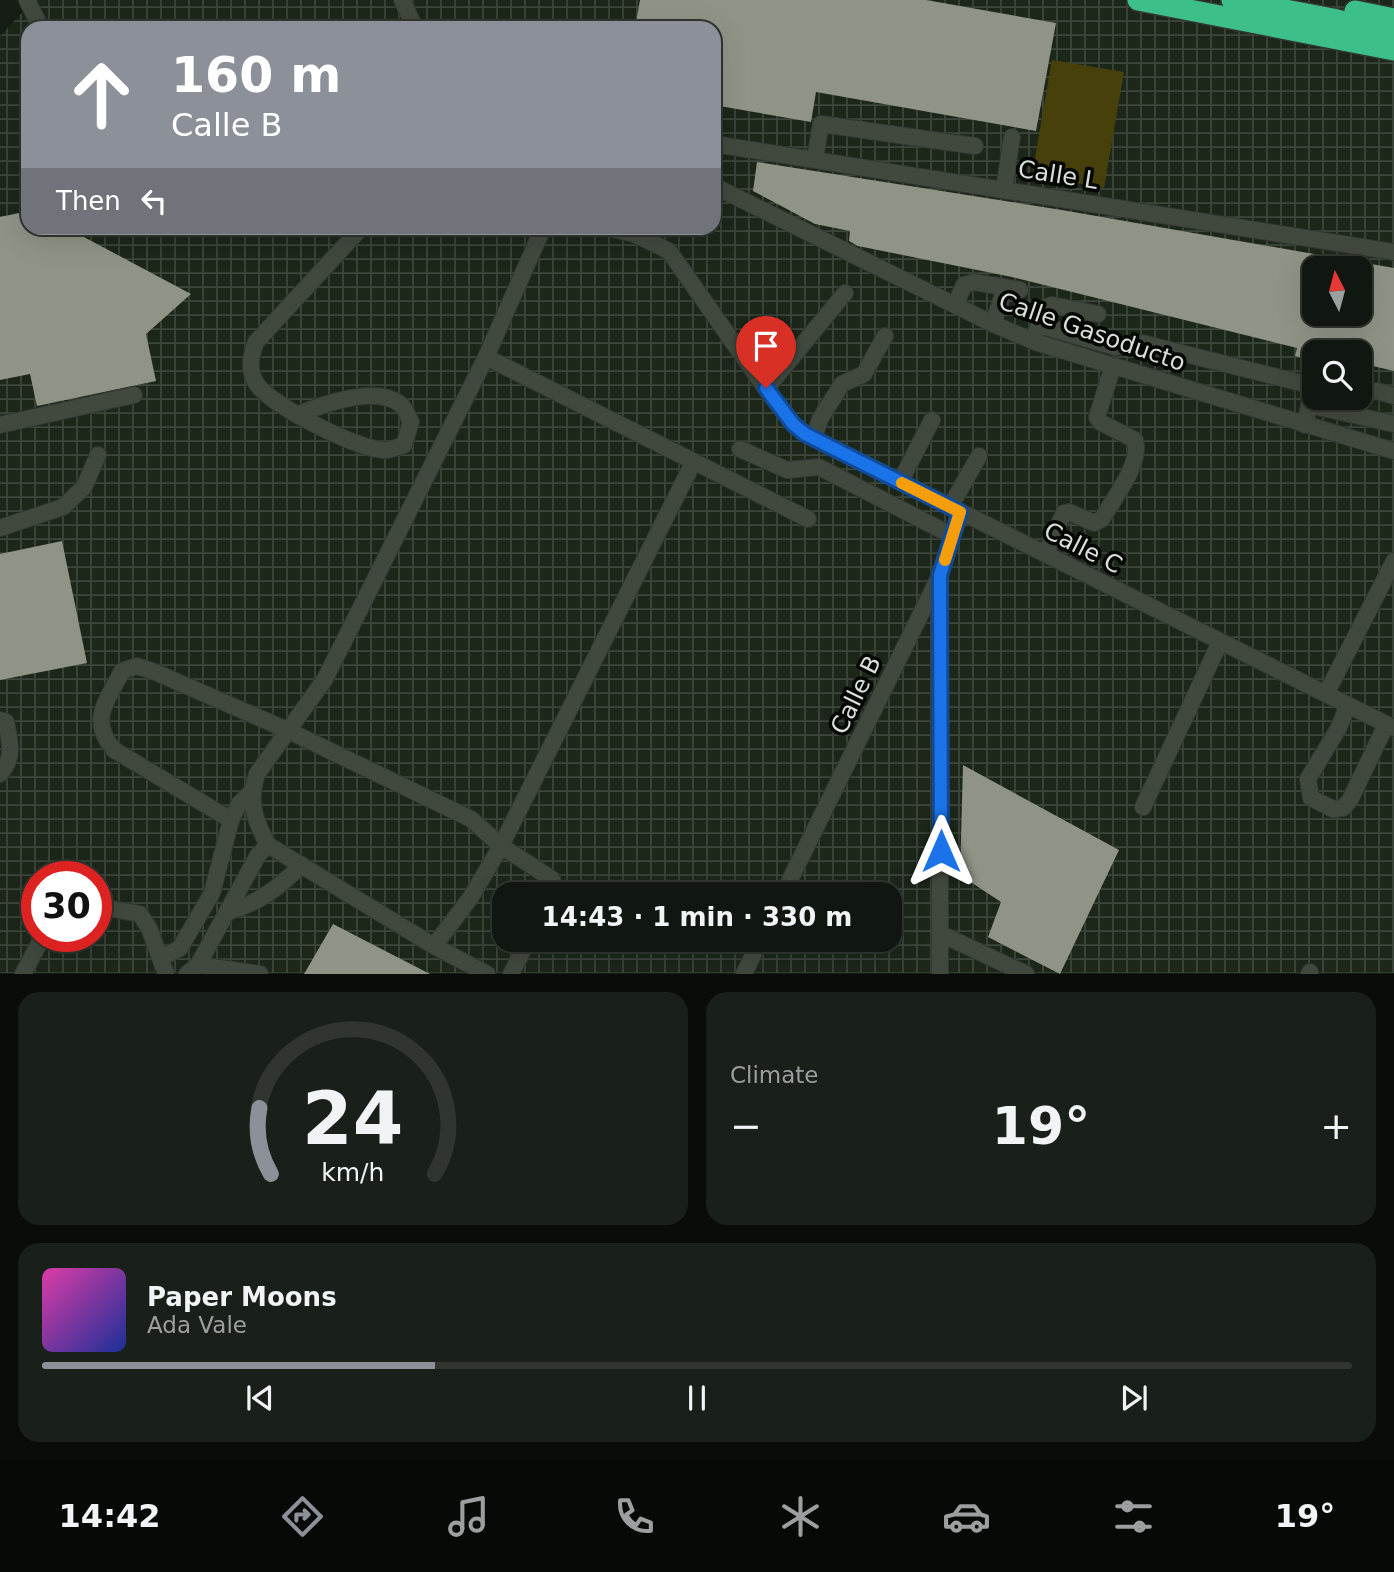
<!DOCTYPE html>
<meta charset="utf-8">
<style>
:root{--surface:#101610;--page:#191f19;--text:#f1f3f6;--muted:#9c9f9f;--line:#303530;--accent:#8c9099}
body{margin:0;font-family:"DejaVu Sans",sans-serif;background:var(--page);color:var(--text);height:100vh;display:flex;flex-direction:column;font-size:26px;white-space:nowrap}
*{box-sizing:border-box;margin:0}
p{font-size:23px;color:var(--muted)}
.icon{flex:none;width:38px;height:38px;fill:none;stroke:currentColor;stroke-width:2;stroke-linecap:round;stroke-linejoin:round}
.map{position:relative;height:974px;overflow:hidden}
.drawer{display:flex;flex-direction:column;gap:18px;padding:18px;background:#090c09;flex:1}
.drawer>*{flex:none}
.hud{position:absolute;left:21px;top:21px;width:700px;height:214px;border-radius:21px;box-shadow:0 7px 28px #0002,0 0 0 2px var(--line);background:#8c9099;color:#fff;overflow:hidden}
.needle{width:46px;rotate:354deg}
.controls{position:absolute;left:1302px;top:256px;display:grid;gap:14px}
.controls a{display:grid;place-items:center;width:70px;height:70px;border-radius:14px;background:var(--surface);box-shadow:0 7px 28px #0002,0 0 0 2px var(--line);font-size:35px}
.speed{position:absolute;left:21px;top:861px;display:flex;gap:14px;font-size:35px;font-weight:700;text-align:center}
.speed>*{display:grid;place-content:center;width:91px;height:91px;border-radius:50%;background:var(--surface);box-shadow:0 7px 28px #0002,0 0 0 2px var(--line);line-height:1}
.speed .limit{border:10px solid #d22;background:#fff;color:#111}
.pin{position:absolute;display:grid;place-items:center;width:60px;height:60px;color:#fff;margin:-72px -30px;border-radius:50% 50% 50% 0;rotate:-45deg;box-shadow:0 0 7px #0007}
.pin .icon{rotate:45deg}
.me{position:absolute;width:77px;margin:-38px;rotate:0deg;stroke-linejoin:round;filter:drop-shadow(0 0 5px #0008)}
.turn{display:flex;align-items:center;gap:24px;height:147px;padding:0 35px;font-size:32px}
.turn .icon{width:91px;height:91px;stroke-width:2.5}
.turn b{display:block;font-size:49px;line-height:60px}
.then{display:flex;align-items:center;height:66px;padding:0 35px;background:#0003;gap:14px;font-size:26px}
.big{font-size:52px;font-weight:800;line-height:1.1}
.drawer .tile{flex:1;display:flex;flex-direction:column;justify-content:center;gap:10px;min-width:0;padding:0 24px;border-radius:21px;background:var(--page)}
.drawer .dial{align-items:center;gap:0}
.dial svg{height:182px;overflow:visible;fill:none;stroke:var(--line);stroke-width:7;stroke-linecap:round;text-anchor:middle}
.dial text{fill:var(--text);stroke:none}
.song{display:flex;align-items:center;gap:21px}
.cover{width:84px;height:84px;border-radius:10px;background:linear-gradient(135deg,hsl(320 70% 55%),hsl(230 70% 35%))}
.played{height:7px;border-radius:4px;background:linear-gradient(90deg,var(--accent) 30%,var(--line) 30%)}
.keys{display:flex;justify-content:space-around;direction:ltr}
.heat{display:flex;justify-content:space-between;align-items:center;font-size:38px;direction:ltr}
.drawer .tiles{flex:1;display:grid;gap:18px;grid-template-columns:1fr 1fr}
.tile:last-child{grid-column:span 2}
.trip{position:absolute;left:492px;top:882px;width:410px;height:70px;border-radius:21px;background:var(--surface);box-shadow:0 7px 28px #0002,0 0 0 2px var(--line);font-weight:800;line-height:70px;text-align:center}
.menu{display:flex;height:112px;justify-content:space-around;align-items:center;background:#060906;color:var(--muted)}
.menu .icon{width:49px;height:49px}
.menu .selected{color:var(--accent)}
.menu b{font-size:32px;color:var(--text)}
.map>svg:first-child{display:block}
.industrial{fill:url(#industrial-grid);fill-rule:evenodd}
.garden{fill:#48400b}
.building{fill:#909487;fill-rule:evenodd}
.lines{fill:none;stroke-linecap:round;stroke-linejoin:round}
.minor-casing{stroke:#323732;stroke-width:18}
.highway-casing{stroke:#323732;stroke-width:24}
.minor{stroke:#41493f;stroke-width:16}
.highway{stroke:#3dbf8a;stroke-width:21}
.route-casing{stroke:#114b97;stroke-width:18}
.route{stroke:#1a73e8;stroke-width:12}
.slow{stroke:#f59e0b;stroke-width:12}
.labels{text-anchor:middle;stroke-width:7;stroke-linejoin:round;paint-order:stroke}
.street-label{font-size:24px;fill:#dadfd9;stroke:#050704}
</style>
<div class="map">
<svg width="1394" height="974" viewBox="0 0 1394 974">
<defs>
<pattern id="industrial-grid" width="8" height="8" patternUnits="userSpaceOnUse" patternTransform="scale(1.75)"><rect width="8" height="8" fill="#1c271a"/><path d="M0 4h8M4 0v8" fill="none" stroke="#3c463b"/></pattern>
</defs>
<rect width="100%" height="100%" fill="#161d15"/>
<!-- industrial -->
<path class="industrial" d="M34,0H1394V973H0V36ZM28,28H714V228H28ZM1314,268H1360V313H1314ZM1314,352H1360V397H1314ZM37,877H96V936H37ZM504,894H889V940H504Z"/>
<!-- garden -->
<path class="garden" d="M1052,60L1124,72L1104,188L1032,175Z"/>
<!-- building -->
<g class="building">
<path d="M640,0H926L1056,23L1036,131L816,92L811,122L714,105V28H635Z"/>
<path d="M757,162L1062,210L1394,268V371L1360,363V352H1314V361L1295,356L1297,348L1012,277L858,246L849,241L850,231L815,224L753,191ZM1314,268H1360V313H1314Z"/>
<path d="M28,211V228H67L191,294L146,334L156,381L37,406L30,374L0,380V217Z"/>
<path d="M62,541L87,663L0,680V554Z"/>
<path d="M963,765L1119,850L1060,974L988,937L1001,902L960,875Z"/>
<path d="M333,924L430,974H304Z"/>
</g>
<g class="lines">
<!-- minor casing -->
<g class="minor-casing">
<g id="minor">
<path d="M27,0L41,28"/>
<path d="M402,0L415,28"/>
<path d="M714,144L1394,252"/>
<path d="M815,158L821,124L975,146"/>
<path d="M714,186L993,324L1038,343L1394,451"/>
<path d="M1004,189L1012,137"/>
<path d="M609,228L634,234L669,251L766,389L793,424L805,434L1394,728"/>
<path d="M955,305L964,285L974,282L1020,290"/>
<path d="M993,324L1005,288"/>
<path d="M1039,325L1046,307L1052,305L1098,314"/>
<path d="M1033,340L1039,325L1115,347L1142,343L1313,386L1305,425"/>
<path d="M486,357L808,519"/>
<path d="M766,389L845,293"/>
<path d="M1360,395L1377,391L1394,396"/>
<path d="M1309,405L1394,424"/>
<path d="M299,414C324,404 376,385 400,404C405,408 408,416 411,422L404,445C397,447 389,451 383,450C355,448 271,406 256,383C248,370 251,354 256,342L361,228"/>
<path d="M0,425L134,395"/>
<path d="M814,438L820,419L842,384L864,374L885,336"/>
<path d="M740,449L787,470L819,467L953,536"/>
<path d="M900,482L932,420"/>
<path d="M950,507L979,456"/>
<path d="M0,528L63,507L84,487L98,455"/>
<path d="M1045,554L1064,513L1069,512L1094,523L1102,519C1113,499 1142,464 1135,440L1100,422L1097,417L1113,366"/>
<path d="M1326,694L1394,561"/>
<path d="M1348,706L1338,729L1308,779L1311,798L1333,809L1343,808L1350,800L1386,725"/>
<path d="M0,720L6,722C10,742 15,757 0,774"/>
<path d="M1143,807L1220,642"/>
<path d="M268,845C254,819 248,802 257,774L325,679L486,357L543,228"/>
<path d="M550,894L554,885L552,879L501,846L693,463"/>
<path d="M783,894L940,575L960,512"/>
<path d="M96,906L140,914L149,928L166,974"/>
<path d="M227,912C259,903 278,888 302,865"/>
<path d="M941,934L1026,974"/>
<path d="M434,946L487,974"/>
<path d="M161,958L180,948L212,893L231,820L239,804L251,792"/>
<path d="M198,965L260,974"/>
<path d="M23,974L43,936"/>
<path d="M187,974L198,965L258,855L268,845L434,946L471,897L501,846L471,819L287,730L155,672L137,666L122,671C107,702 88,719 114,750L231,820"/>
<path d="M511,974L528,940"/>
<path d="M744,974L760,940"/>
<path d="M940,974V580"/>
<path d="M1309,974L1310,972"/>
</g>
</g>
<!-- highway casing -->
<g class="highway-casing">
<g id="highway">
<path d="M1138,0L1394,50"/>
<path d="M1232,0L1333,19L1394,35"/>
<path d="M1355,11L1394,19"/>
</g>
</g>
<!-- minor -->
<use href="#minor" class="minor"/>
<!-- highway -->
<use href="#highway" class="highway"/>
</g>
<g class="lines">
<!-- route casing -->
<g class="route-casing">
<path id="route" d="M766,388L793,424L805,434L960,512L940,575L941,851"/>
</g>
<!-- route -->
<use href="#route" class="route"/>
<!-- slow -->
<path class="slow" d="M902,483L960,512L945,560"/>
</g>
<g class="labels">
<!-- street labels -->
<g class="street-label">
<text transform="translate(1058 175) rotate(9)" y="8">Calle L</text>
<text transform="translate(1092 332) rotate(19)" y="8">Calle Gasoducto</text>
<text transform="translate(1083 548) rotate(27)" y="8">Calle C</text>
<text transform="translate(856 695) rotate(-64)" y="8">Calle B</text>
</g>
</g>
</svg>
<div class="controls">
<a><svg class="needle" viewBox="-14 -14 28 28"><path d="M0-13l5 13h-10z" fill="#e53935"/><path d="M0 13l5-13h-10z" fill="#9c9f9f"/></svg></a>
<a><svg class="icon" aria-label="search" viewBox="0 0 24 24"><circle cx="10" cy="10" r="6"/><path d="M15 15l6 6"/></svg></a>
</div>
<div class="speed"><div class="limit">30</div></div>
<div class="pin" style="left:766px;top:388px;background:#d93025"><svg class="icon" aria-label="arrive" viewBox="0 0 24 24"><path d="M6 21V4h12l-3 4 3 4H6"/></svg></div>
<svg class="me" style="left:941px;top:851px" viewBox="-20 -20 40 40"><path d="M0-17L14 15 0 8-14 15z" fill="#1a73e8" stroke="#fff" stroke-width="4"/></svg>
<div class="trip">14:43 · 1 min · 330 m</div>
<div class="hud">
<div class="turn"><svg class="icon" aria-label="ahead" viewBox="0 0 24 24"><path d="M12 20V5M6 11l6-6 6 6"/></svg><div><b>160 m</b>Calle B</div></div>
<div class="then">Then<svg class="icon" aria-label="left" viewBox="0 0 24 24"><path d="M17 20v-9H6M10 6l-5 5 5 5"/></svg></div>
</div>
</div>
<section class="drawer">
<div class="tiles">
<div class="tile dial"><svg viewBox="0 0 100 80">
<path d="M14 69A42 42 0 1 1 86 69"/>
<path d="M14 69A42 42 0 0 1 9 40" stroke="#8c9099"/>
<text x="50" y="56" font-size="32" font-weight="700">24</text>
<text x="50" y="72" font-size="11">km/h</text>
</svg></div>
<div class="tile"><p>Climate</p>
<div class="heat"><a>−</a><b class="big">19°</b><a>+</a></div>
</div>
<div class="tile">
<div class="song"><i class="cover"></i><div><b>Paper Moons</b><p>Ada Vale</p></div></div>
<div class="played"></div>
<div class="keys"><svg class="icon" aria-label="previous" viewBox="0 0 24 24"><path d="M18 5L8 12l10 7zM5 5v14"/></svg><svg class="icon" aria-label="pause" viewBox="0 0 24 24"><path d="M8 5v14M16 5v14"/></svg><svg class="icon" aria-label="next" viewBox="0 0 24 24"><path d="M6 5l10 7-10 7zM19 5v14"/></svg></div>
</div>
</div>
</section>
<nav class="menu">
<b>14:42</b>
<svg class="icon selected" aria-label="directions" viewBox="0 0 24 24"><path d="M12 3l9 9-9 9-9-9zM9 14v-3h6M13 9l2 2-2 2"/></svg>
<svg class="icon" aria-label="music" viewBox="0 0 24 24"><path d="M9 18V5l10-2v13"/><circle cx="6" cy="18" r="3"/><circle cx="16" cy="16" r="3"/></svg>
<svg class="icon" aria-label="phone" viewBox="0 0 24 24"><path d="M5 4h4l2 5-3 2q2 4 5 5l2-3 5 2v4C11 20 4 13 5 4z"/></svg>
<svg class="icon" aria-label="climate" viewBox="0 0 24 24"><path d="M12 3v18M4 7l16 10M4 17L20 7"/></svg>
<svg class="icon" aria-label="car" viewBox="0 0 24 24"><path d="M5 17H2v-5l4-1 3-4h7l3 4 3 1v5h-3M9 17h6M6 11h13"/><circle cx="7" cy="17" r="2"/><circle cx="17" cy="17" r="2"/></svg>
<svg class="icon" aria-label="filters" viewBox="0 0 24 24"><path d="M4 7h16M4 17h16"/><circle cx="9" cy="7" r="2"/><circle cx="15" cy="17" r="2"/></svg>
<b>19°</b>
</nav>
